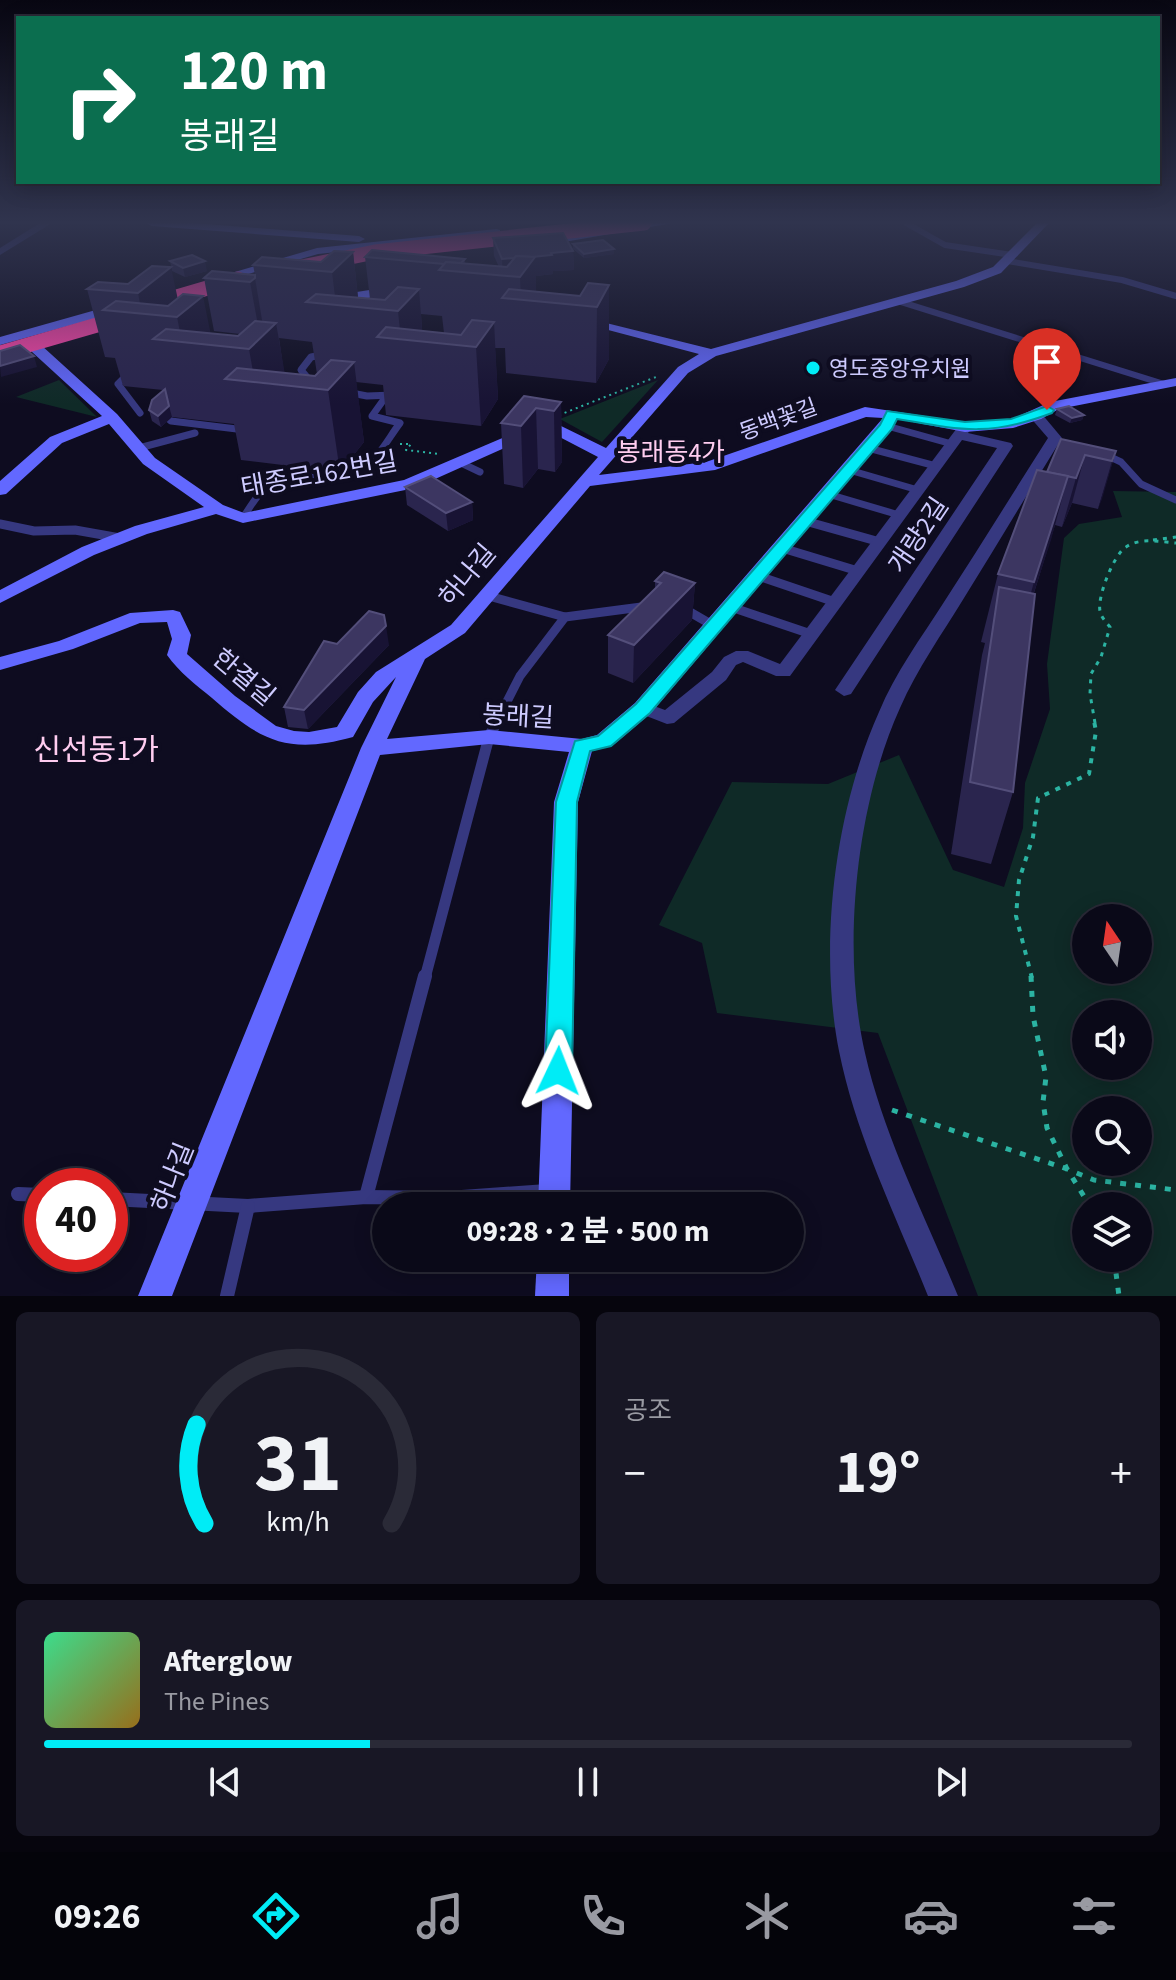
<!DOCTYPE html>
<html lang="ko">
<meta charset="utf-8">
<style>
:root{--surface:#0a0918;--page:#181725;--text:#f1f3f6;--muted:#999aa2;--line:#2a2a37;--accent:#00ecf6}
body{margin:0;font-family:"Source Sans 3","Noto Sans KR",sans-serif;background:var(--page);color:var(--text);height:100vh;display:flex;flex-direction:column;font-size:30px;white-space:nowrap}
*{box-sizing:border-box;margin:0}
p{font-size:26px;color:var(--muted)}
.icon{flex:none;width:44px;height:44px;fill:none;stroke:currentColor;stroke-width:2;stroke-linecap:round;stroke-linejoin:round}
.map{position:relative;height:1296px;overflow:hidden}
.drawer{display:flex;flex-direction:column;gap:16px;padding:16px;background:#06050d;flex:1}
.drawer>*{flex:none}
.top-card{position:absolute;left:16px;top:16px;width:1144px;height:168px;border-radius:0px;box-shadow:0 4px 20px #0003,0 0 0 2px var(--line);background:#0b6e4f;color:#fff;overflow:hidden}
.needle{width:52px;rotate:347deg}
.controls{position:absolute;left:1072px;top:904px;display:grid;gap:16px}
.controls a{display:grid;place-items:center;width:80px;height:80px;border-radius:50%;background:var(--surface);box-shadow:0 4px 20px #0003,0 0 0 2px var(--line);font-size:40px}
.speed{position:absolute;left:24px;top:1168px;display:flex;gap:16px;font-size:40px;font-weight:700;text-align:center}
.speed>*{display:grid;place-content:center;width:104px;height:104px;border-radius:50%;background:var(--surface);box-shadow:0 4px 20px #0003,0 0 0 2px var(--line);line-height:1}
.speed .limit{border:12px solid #d22;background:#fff;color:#111}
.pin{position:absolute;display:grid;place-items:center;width:68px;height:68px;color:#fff;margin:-82px -34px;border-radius:50% 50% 50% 0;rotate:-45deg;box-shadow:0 0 8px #0007}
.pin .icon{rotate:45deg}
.me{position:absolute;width:88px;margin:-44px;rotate:2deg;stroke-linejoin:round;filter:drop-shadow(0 0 6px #0008)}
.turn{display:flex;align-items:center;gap:28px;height:168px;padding:0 32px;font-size:36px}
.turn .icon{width:104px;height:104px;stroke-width:2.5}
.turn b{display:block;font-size:56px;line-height:68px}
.big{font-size:60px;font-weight:700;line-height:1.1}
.drawer .card{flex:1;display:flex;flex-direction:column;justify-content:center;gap:12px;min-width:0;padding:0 28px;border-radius:12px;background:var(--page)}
.drawer .dial{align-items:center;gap:0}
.dial svg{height:208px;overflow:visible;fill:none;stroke:var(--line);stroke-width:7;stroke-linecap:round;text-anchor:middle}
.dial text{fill:var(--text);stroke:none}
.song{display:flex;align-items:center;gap:24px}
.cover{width:96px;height:96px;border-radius:12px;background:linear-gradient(135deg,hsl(150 70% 55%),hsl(40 70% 35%))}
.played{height:8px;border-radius:4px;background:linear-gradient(90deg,var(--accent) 30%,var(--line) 30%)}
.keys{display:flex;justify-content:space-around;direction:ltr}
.heat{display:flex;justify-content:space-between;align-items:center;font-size:44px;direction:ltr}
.drawer .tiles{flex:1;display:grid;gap:16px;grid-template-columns:1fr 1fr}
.card:last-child{grid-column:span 2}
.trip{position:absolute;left:372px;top:1192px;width:432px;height:80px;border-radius:40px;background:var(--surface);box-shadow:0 4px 20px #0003,0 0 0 2px var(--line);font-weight:700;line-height:80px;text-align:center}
.tab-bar{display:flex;height:128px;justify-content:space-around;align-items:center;background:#04040a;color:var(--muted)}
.tab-bar .icon{width:56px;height:56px}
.tab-bar .selected{color:var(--accent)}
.tab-bar b{font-size:36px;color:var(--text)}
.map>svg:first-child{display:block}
.green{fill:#0f2a27;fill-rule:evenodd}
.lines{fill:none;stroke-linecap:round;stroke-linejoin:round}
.path-far3{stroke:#2bb3a2;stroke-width:2;stroke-dasharray:2 4;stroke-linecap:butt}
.path-far2{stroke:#2bb3a2;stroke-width:3;stroke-dasharray:4 6;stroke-linecap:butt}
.path-far1{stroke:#2bb3a2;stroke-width:4;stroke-dasharray:5 7;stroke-linecap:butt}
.path{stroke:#2bb3a2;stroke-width:5;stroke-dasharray:6 9;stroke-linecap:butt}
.lane-far4{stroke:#363880;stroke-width:6}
.lane-far3{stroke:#363880;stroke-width:7}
.lane-far2{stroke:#363880;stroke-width:9}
.lane-far1{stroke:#363880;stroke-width:11}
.lane{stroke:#363880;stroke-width:14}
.street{fill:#363880;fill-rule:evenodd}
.secondary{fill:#6268ff;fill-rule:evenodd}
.highway-bridge{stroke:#ff46aa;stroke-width:15}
.wall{fill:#2a254e;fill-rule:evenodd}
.shaded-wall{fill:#181334}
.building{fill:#3c3661;stroke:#534e7a;stroke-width:2}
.route{fill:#00ecf6;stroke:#0099a0;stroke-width:2}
.poi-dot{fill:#00ecf6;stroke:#0e0c20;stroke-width:3}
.labels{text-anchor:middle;stroke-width:8;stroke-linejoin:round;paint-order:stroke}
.far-poi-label{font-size:22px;fill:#cecbff;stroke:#0e0c20;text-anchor:start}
.far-street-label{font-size:22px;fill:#cecbff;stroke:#0e0c20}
.far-quarter-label{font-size:26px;fill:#ffcdf0;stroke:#0e0c20}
.street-label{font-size:26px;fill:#cecbff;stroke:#0e0c20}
.quarter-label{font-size:30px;fill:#ffcdf0;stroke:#0e0c20}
</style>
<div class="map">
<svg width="1176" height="1296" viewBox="0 0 1176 1296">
<rect width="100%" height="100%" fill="#0e0c20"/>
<!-- green -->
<g class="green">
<path d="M59,380L97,417L16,397Z"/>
<path d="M658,380L602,442L560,419Z"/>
<path d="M1113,491L1176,492V1296H978L878,1033L717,1013L702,943L659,925L732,782L828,784L899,755L953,870L1004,887L1023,828L1025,783L1050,709L1047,664L1064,538L1079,524L1122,517ZM1086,918H1138V970H1086ZM1086,1014H1138V1066H1086ZM1086,1110H1138V1162H1086ZM1086,1206H1138V1258H1086Z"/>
</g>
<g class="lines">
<!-- path-far3 -->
<g class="path-far3">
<path d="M559,415L656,377"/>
<path d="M400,444H411L406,450L439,454"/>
</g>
<!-- path-far2 -->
<g class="path-far2">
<path d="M1153,540L1176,537"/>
<path d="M1095,723L1090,694L1091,674L1101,657L1110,627C1106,622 1101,617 1100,611C1097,597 1114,554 1126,547C1140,537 1161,542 1176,543"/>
</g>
<!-- path-far1 -->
<path class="path-far1" d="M1032,978L1016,916L1019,880L1033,837L1038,798L1089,774L1096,731L1094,721"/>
<!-- path -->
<g class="path">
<path d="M1031,976L1033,1016L1046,1077L1043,1102L1047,1128L1067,1169L1094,1180L1176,1190"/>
<path d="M892,1110L1067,1169L1090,1206"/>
<path d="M1114,1258L1119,1296"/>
</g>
<!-- lane-far4 -->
<g class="lane-far4">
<path d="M906,223L945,245L1012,255"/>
<path d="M1007,261L1122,280L1176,296"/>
<path d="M323,355L327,354"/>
</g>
<!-- lane-far3 -->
<g class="lane-far3">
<path d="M129,373L118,384L140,413"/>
<path d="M312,383L301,370L311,357L327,354"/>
<path d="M346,392L367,396L394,395"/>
<path d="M163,414L171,421L245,430"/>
<path d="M887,426L952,444"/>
<path d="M139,448L195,433"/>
<path d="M868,448L936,466"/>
<path d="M1104,454L1121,462L1141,484L1176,500"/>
<path d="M459,462L480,472"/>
<path d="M849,470L918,490"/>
<path d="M828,494L899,515"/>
<path d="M243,518C267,478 278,473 324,477C334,478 345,479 355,474C375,465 387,440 400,423L372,416L387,395"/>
</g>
<!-- lane-far2 -->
<g class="lane-far2">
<path d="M805,521L880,542"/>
<path d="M0,524L34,531L75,530L120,538"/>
<path d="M782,548L858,571"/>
<path d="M758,576L835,602"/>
<path d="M485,595L565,617L649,606"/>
<path d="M731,607L811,634"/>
<path d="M683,608L714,626"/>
<path d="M496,723L520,676L565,617"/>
</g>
<!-- lane-far1 -->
<path class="lane-far1" d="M425,978L489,737L497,721"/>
<!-- lane -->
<g class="lane">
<path d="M18,1194L42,1195"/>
<path d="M366,1197L425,976"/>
<path d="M110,1199L248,1206L366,1197L448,1198L547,1191"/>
<path d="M227,1296L248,1206"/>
</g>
<!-- street -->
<g class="street">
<path d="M40,223H52L0,255V248Z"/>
<path d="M894,299H902L1174,384L1163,387L894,303Z"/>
<path d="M1036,412L1041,413L1062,438C1029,491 997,545 964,598C942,634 917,669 900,708C856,805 841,949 865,1053C884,1137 925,1216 958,1296H928C896,1216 856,1136 839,1051C818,945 835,810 879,712C895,673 921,638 944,602C979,548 1013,493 1048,438L1029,416Z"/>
<path d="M965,423L972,427L968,433L1011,443L1013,446L851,694L844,696L835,690L997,448L962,440L790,676H776L743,662L736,665L726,680L674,723L667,724L636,712L633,708L643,702L665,710L712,672L724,657L736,651H748L780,664L960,424Z"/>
</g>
<!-- secondary -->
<g class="secondary">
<path d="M146,223H194L359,236L365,239L359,242L152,226Z"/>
<path d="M647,223H673L541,246L535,243Z"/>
<path d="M1037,223H1049L1001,273L964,287L716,356L688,373L599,475L706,462L865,407L965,422L1012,419L1050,402L1176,378V386L1059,409L1041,419L1013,428L965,432L897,419L892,429L651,713L612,746L592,751L578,802L570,1206H538L554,802L569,752L489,744L380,755L172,1296H138L361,748L396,677L373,702L353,737C288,755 261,741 212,698C196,685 179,672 167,655L172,639L167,622L140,623L73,649L0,670V657L59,641L130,613L173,610L180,612L191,635L187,654L235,696L276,726L294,731L309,732L337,727L358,692L376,672L451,625L598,457L550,432L538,433L415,488L243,523L216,514L147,534L94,555L0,603V590L82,547L135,526L204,507L143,464L109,424L62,443L6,494L0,495V481L50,437L102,416L31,351V345H41L117,414L155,458L223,505L244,513L404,480L535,424H557L606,448L678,367L699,354L578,322V316L711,349L956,281L993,267ZM866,417L883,418L635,703L597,735L582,739L489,730L387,739L425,659L465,633L590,486L715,470Z"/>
<path d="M496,229L500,230V234L318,254L217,283L211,279L317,248Z"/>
<path d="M395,286L399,287V293L331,304L325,300L331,296Z"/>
<path d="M117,304L122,305V311L0,345V337Z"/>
<path d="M537,1258H569V1296H535Z"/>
</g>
<!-- highway-bridge -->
<g class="highway-bridge">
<path d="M287,270L375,252L644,223"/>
<path d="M146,306L238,279"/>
<path d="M0,353L128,316"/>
</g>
</g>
<!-- wall -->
<g class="wall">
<path d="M493,238L573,251L574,270L553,271V274L536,276V292L580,296L609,285V359L596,383L506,373L505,348H495L498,399L481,426L386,415L383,385L356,382L364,442L340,472L241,460L234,424L172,417L161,427L152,421L149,410L163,390L123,386L115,358L105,357L87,289L98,282L177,298L211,334L238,336L240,334L214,331L204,278L255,275L253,265L321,262L353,252L358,297L370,299L365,257L465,259V264L499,267L494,256ZM421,314L442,316L444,333L422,331ZM279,338L312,342L317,374L315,376L284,373Z"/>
<path d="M573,244L614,254L584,258L573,249Z"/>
<path d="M170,261L207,271L185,277L172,271Z"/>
<path d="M524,396L561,402L562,462L555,472L538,469L523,488L504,484L501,423Z"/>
<path d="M1057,409L1084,415L1082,420L1070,423L1055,415Z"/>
<path d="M1061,439L1116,451L1098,509L1072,503L1062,527L1055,525L1034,593L1013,792L991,864L951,854L982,655L985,643L981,642L998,574L1047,472Z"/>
<path d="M405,487L472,502L473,520L448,531L407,505Z"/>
<path d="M655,581L695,583L692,620L633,683L608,673V635L655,590Z"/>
<path d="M337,644L389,645L308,729L288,727L284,707Z"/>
</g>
<!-- shaded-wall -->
<g class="shaded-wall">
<path d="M614,249V254L584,258V254Z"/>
<path d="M573,251L574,270L553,271V274L536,276V301L521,300L520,277L503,276L502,259Z"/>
<path d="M353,252L359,307L336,305L332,272Z"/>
<path d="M205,261L207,271L185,277L183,268Z"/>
<path d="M171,267L181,314L203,296L213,345L182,342L177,317L142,314L138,293Z"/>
<path d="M255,278L264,332L260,336L250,282Z"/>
<path d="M609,285V359L596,383L597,307Z"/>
<path d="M419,289L423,342L401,340L398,311Z"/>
<path d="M494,322L498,399L481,426L476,347Z"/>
<path d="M276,323L287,386L255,383L249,349Z"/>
<path d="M34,356L37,367L1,377L0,366Z"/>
<path d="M354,362L364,442L340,472L328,390Z"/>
<path d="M561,402L562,462L555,472L554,411Z"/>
<path d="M169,406L172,417L161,427L158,416Z"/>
<path d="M536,408L538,469L523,488L521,426Z"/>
<path d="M1084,415L1082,420L1070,423L1072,418Z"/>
<path d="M1116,451L1102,499L1098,509L1112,461Z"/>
<path d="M1085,455L1072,503L1062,527L1076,478Z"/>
<path d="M1068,476L1051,540L1015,650L1034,582Z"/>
<path d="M472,502L473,520L448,531L446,513Z"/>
<path d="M695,583L692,620L633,683L634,645Z"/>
<path d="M386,626L389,645L308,729L304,710Z"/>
</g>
<!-- building -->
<g class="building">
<path d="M563,233L573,251L551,253L552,255L532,257L516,256L514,258L502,259L493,238Z"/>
<path d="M603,240L614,249L584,254L573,244Z"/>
<path d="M372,250L465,259L461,263L446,262L444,264L365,257Z"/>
<path d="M334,251L353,252L332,272L253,265L262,257L321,262Z"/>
<path d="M192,255L205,261L183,268L170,261Z"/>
<path d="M516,256L535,257L520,277L439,270L446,262L507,267Z"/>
<path d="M152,266L171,267L138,293L87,289L98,282L128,284Z"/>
<path d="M212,271L255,275V278L250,282L204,278Z"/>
<path d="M588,283L609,285L597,307L502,298L509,289L580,296Z"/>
<path d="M398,287L419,289L398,311L306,302L316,294L385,300Z"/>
<path d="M183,294L203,296L177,317L103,310L116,301L168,306Z"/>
<path d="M472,320L494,322L476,347L377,337L386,327L461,335Z"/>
<path d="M255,321L276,323L249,349L153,339L166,329L238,336Z"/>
<path d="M20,345L34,356L0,366V351Z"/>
<path d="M331,360L354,362L328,390L225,379L237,368L315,376Z"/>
<path d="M165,389L169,406L158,416L149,410L152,400Z"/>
<path d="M524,396L561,402L554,411L536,408L521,426L501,423Z"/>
<path d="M1069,406L1084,415L1072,418L1057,409Z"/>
<path d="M1061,439L1116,451L1112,461L1085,455L1076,478L1047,472Z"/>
<path d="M1037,470L1068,476L1034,582L998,574Z"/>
<path d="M431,476L472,502L446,513L405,487Z"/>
<path d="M664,572L695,583L634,645L608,635L661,583L655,581Z"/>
<path d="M999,587L1035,594L1013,792L970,782Z"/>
<path d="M369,611L384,615L386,626L304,710L284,707L324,641L337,644Z"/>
</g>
<!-- sky -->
<linearGradient id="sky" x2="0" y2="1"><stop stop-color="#080712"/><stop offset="0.55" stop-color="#30344e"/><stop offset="1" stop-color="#30344e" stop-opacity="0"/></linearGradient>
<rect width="1176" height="404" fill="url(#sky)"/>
<!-- route -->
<path class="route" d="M1047,406L1054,410L1052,413C989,437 961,430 897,419L892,429L650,713L611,746L590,751L577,802L572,1071L568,1079L558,1082L549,1079L545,1071L556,802L575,741L598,736L636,704L880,425L887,411L965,422L1011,419Z"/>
<!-- markers -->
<circle class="poi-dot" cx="813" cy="368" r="8"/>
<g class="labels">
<!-- far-poi labels -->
<g class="far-poi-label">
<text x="829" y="376">영도중앙유치원</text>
</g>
<!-- far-street labels -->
<g class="far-street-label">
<text transform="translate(778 419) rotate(-20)" y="8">동백꽃길</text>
</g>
<!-- far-quarter labels -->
<g class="far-quarter-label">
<text x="671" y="461">봉래동4가</text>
</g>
<!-- street labels -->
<g class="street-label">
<text transform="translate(319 474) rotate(-10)" y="9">태종로162번길</text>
<text transform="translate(918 535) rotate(-56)" y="9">개량2길</text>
<text transform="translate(467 575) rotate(-50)" y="9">하나길</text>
<text transform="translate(244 677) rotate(40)" y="9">한결길</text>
<text transform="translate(518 716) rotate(3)" y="9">봉래길</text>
<text transform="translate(172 1177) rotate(-68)" y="9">하나길</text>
</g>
<!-- quarter labels -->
<g class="quarter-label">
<text x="96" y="760">신선동1가</text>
</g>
</g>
</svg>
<div class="controls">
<a><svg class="needle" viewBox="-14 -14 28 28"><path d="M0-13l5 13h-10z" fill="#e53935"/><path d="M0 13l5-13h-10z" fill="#999aa2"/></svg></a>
<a><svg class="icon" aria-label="sound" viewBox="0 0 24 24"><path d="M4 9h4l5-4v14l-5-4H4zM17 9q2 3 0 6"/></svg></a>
<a><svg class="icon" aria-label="search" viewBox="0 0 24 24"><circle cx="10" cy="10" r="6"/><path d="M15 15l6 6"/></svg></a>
<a><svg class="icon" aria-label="layers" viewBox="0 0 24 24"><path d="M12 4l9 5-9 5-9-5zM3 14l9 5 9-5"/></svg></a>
</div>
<div class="speed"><div class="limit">40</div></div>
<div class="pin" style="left:1047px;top:410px;background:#d93025"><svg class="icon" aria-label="arrive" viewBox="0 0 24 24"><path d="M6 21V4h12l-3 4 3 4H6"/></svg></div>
<svg class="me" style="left:558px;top:1071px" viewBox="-20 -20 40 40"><path d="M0-17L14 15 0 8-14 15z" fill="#00ecf6" stroke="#fff" stroke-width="4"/></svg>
<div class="trip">09:28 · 2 분 · 500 m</div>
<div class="top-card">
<div class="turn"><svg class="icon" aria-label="right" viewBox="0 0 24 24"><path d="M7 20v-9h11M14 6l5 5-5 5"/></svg><div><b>120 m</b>봉래길</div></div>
</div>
</div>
<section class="drawer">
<div class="tiles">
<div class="card dial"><svg viewBox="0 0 100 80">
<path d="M14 69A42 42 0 1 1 86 69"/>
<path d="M14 69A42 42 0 0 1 11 31" stroke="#00ecf6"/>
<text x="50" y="56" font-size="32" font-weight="700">31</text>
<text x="50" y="72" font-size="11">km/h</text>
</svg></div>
<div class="card"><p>공조</p>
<div class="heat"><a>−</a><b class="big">19°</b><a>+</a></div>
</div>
<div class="card">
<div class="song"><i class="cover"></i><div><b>Afterglow</b><p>The Pines</p></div></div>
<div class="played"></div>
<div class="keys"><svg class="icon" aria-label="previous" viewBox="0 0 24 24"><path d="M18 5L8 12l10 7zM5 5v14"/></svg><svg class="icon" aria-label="pause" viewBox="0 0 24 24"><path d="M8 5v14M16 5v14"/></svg><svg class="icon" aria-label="next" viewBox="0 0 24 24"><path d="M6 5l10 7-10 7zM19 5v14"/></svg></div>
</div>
</div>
</section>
<nav class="tab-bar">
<b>09:26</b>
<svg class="icon selected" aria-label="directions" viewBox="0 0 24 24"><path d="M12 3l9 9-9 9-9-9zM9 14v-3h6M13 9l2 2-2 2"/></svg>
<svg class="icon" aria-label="music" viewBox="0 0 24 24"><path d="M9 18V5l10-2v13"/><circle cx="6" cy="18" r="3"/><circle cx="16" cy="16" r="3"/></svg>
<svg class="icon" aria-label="phone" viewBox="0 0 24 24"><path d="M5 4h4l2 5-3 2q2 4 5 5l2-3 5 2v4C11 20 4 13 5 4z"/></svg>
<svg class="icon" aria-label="climate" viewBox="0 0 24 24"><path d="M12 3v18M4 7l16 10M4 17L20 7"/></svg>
<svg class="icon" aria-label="car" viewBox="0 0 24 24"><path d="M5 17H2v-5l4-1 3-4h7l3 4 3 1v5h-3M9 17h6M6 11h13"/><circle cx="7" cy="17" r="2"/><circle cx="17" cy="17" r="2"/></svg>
<svg class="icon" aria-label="filters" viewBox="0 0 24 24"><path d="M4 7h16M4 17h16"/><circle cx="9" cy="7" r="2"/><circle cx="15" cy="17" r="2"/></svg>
</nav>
